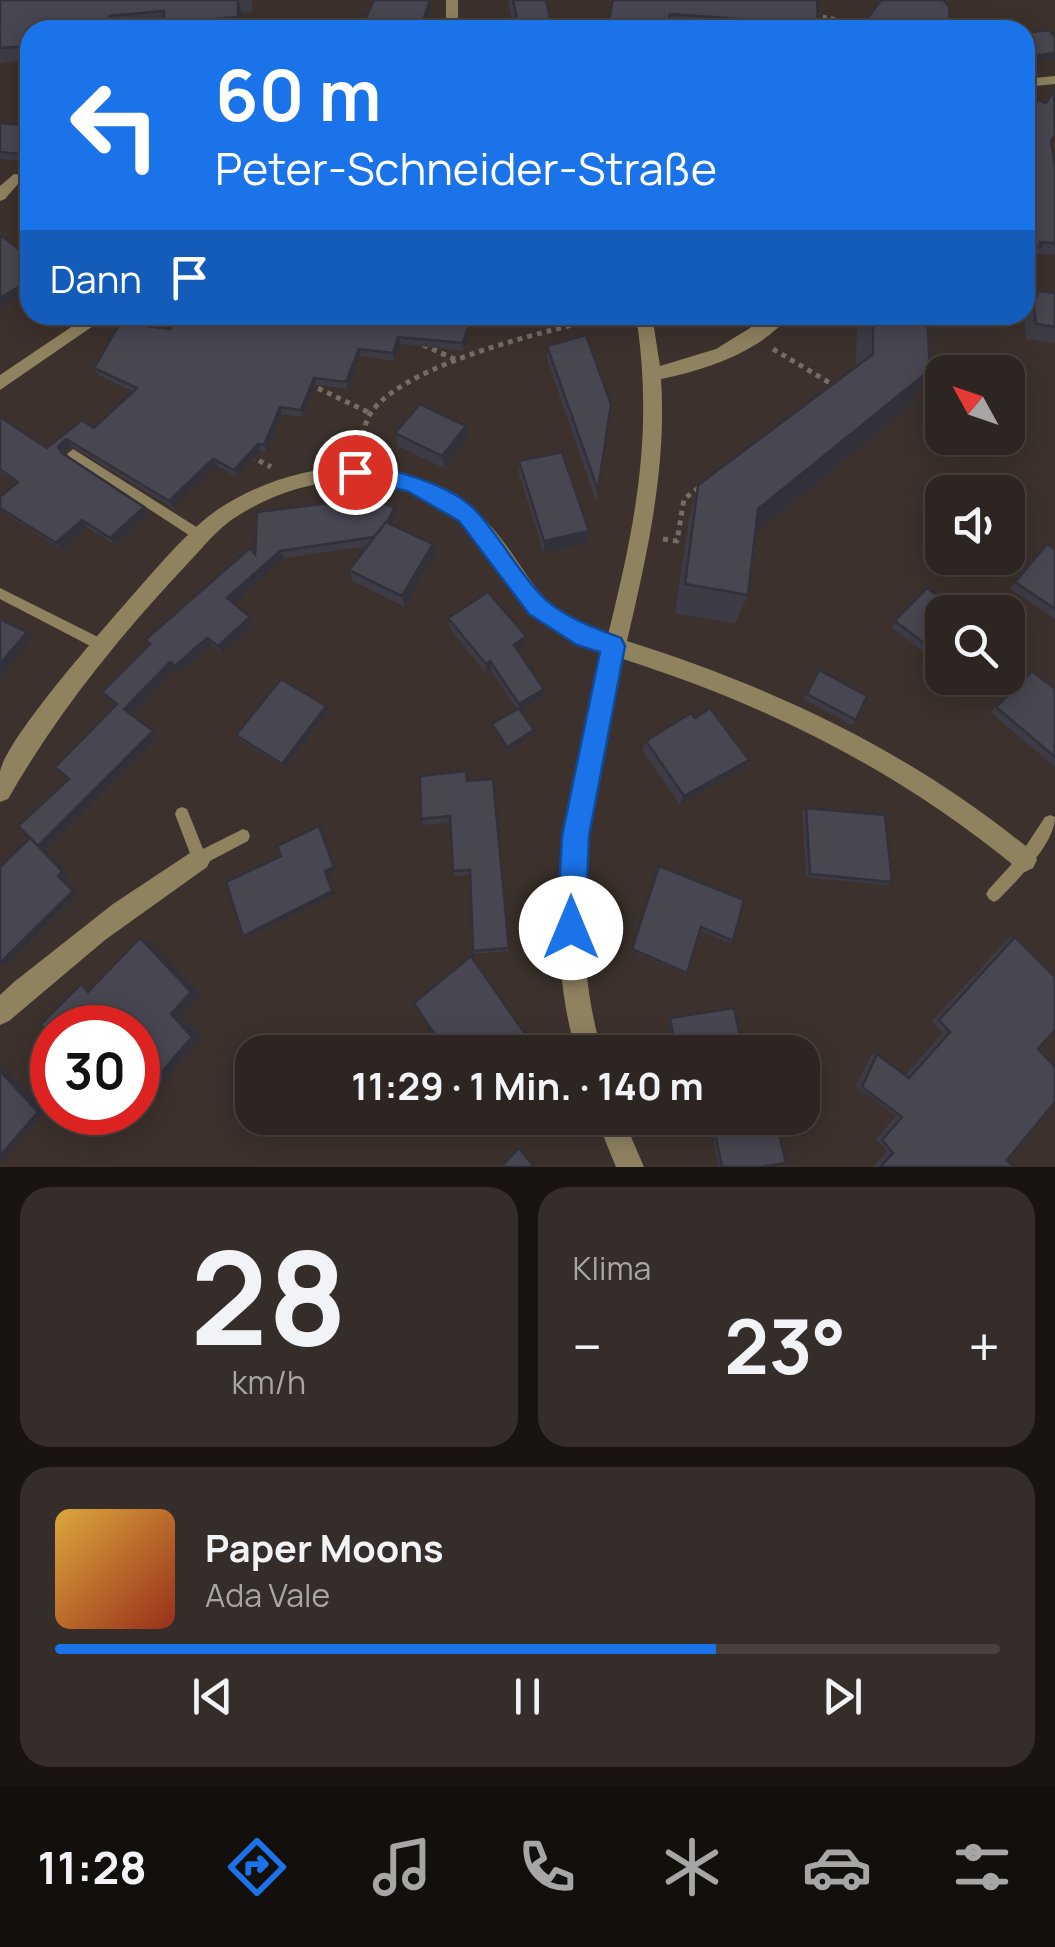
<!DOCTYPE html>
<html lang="de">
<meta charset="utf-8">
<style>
:root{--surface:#2d2521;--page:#352d2a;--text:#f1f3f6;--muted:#a7a5a5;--line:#48423f;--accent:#1a73e8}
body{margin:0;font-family:Manrope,sans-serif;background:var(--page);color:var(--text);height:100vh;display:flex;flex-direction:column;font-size:38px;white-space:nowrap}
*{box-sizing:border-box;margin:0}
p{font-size:32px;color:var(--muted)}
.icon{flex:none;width:55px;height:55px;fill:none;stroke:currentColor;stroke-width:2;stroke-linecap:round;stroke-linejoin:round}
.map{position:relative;height:1167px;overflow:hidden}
.drawer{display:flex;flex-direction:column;gap:20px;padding:20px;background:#191412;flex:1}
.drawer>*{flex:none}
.guide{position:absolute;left:20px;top:20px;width:1015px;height:305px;border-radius:30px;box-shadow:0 5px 25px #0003,0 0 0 2px var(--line);background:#1a73e8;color:#fff;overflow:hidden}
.needle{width:65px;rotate:310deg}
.controls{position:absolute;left:925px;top:355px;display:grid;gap:20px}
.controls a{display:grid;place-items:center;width:100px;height:100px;border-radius:20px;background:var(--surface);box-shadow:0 5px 25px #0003,0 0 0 2px var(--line);font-size:50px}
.speed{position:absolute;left:30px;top:1005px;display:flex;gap:20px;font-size:50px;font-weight:700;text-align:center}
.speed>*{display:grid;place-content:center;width:130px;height:130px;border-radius:50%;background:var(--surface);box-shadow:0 5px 25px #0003,0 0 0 2px var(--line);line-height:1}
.speed .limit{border:15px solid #d22;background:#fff;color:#111}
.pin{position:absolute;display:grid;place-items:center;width:85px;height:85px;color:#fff;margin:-42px;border:5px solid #fff;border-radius:50%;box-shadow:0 2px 10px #0007}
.me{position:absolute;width:110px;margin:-55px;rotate:0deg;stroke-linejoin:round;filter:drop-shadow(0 0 8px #0008)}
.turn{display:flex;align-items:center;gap:35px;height:210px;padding:0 30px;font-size:45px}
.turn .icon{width:130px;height:130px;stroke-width:2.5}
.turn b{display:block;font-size:70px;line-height:85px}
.then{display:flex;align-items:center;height:95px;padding:0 30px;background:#0003;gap:20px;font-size:38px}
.big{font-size:75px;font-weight:700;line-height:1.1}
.drawer .card{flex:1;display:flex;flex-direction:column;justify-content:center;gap:15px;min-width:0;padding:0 35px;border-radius:30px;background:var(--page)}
.drawer .dial{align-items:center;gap:0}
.dial b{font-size:130px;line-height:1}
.song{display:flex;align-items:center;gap:30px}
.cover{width:120px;height:120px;border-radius:15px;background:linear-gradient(135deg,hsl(40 70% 55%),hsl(10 70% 35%))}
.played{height:10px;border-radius:5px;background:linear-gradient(90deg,var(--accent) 70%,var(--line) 70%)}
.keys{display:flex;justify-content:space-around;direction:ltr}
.heat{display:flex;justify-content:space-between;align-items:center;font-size:55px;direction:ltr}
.drawer .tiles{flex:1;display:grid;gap:20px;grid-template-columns:1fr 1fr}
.card:last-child{grid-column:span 2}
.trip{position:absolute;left:235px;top:1035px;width:585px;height:100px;border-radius:30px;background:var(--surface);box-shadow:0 5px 25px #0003,0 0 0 2px var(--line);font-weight:700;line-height:100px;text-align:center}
.tab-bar{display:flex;height:160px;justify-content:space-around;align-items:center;background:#120f0d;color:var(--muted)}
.tab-bar .icon{width:70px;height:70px}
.tab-bar .on{color:var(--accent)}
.tab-bar b{font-size:45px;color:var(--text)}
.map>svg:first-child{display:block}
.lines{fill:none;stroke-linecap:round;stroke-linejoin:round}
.path-far1{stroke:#756b67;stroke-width:4;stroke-dasharray:4 4;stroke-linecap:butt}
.path{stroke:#756b67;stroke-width:5;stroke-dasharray:5 5;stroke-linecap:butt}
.lane{fill:#8e825f;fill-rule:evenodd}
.street{fill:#8e825f;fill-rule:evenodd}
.wall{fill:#3d3c46}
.shaded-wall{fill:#323139}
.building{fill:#474651;stroke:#323139;stroke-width:2.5}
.route{fill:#1a73e8;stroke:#114b97;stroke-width:2.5}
</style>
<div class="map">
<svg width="1055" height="1167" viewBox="0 0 1055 1167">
<rect width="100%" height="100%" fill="#3c312c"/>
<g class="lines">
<!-- path-far1 -->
<g class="path-far1">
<path d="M815,15L839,20"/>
<path d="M534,30L615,19"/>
</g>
<!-- path -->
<g class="path">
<path d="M1025,296H1037"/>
<path d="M164,315L182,324"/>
<path d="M548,315L568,325"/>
<path d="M423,345L459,361"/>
<path d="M773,349L835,386"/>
<path d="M309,384L370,413"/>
<path d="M360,455C363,441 363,423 372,411C411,361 552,330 613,315"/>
<path d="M250,456L271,467"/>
<path d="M663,539L677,541L684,499L701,486"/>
</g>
<!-- lane -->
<g class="lane">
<path d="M451,18H457L472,30H463L451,22Z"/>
<path d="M73,449L206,533L208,537L206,541H198L69,457L67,454Z"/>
<path d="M0,588L108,642L110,646L108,650L103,652L98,650L0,599Z"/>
<path d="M182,807L187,809L203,849L243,829L248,831L250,836L248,841L204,864L199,866L194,864L175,814L177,809Z"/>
<path d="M1050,815L1055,817C1055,844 1017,880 999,899L994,902L989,899L986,894L989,889L1020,855L1045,817Z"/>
</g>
<!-- street -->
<g class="street">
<rect x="446" y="0" width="12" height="30"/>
<path d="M858,20L864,24L860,30H847Z"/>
<path d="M1055,76V84L1025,87V79Z"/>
<path d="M14,174L30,176V186L18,184L5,199L0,201V186Z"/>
<path d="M89,315H109L0,390V375Z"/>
<path d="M636,315H652L660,366L716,349L771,315H790C760,352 705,370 661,379C667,468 647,555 627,641C778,689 911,752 1033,852L1037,860L1033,868L1025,872L1017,868C897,770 770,706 623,659C593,786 564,923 602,1052H576C538,921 572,781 604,652C572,642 543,627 521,602C491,568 476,530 438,504C377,462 287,481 230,521C211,535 194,558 177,575C113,644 55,717 8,799L0,802C0,793 0,781 0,772C6,740 92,642 117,613C144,583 185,532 217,510C294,458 406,447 478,513C530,562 527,609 608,635C636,521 654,433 636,315Z"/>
<path d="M199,847L207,851L211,859L207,867L105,940L9,1021L0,1025V995L14,982L113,904Z"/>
<path d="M596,1118H623L644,1167H616Z"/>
</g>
</g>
<!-- wall -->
<g class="wall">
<path d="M0,0H252V12L242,13V30H165L164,26L121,30H30V60L0,63Z"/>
<path d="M508,0H546L553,30H514Z"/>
<path d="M817,0L816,30H608L609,20Z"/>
<path d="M1025,100L1051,142L1055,168V254H1037L1034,259L1025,258Z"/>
<path d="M0,123L30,126V162L0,159Z"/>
<path d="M1038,291L1055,293V343L1026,339L1024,315L1025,308Z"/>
<path d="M475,315L464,351L400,344L394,361L360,356L348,389L316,385L303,417L282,414L267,452L261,451L237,477L217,466L173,508L71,446L63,453L148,513L115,545L87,527L62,550L0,510V497L17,483L0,472V417L47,448L94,428L133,392L98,375L94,368L171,329Z"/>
<path d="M857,315H927L909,407L755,533L748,595L735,624L675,613L689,518L698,485L856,367Z"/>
<path d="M547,346L611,404L596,501L547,359Z"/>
<path d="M466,426L467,439L444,468L398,446L395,433Z"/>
<path d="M519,461L588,543L544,553L519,474Z"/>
<path d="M397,515L392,525L433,544L435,556L405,607L353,581L349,570L367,546L284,558L234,604L250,617L254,624L222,653L212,645L181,673L176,668L131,715L159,736L46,850L69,874L65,879L79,894L6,966L30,838L117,704L255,554Z"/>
<path d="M1047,544L1055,549V619L1010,588Z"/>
<path d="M927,588L942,612V666L891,627Z"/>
<path d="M448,618L526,646L518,651L543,698L521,711L534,735L508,751L493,728L492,724L517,709L491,670L486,674L450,628Z"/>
<path d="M819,670L856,720L852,725L803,699Z"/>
<path d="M1032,671L1055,689V767L990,712Z"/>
<path d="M329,711L285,768L240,740L236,735Z"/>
<path d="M695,718L749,760L743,768L680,804L642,750L646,741Z"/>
<path d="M493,779L509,951L474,954L470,875L455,876L453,871L451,822L424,825L421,819L468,781Z"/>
<path d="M806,808L892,882L887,885L806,877L802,811Z"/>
<path d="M659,866L733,941L730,943L700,930L687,973L685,974L631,951Z"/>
<path d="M1015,937L1038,1049L1007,1160L1013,1167H873L887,1151L876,1139L896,1116L856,1086L872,1054H877L905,1075L943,1033L932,1021L1008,939Z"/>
<path d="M670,1018L741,1041L674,1051L668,1019Z"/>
<path d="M709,1118H775L761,1167H719Z"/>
</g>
<!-- shaded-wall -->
<g class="shaded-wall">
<path d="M238,0L242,13V30L238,17Z"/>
<path d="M430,0L431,7L423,30H420Z"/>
<path d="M1055,53V60L1025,64V57Z"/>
<path d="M30,280V290L0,308V298Z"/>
<path d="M472,315H475L464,351L463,343Z"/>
<path d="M398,337L400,344L394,361L393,353Z"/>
<path d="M359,349L360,356L348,389L346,382Z"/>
<path d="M930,370L909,407L745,542L758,509Z"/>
<path d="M314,378L316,385L303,417L301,410Z"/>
<path d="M280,407L282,414L267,452L264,445Z"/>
<path d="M466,426L467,439L444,468L442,456Z"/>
<path d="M66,439L71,446L63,453L67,460L58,447Z"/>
<path d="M258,444L261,451L237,477L234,470Z"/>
<path d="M213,459L217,466L173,508L169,501Z"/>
<path d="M144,507L148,513L115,545L110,538Z"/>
<path d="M395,507L397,515L382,544L379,536Z"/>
<path d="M82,520L87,527L62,550L56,543Z"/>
<path d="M589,531L588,543L544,553V541Z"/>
<path d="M433,544L435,556L405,607L402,596Z"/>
<path d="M280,551L284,558L232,606L227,598Z"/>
<path d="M250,617L254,624L222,653L218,646Z"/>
<path d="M27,632L33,638L0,677V664Z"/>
<path d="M526,636V646L514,654V645Z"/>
<path d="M207,638L212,645L181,673L175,666Z"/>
<path d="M490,661L491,670L486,674V664Z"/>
<path d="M170,662L176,668L131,715L124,709Z"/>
<path d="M544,689L543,698L519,712V704Z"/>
<path d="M326,706L329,711L285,768L282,764Z"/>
<path d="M534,730V735L508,751L507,747Z"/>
<path d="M153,731L159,736L46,850L69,874L65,879L79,894L6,966L0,965V963L58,876L31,838Z"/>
<path d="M749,760L743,768L680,804L684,796Z"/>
<path d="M319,826L322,829L337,870L328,874L335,894L247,938L243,936L325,871Z"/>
<path d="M140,938L151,941L201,994L182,1016L203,1038L138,1110V1099L171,1014Z"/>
<path d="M0,1062L46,1111L0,1165Z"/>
</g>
<!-- building -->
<g class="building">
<path d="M0,0H238V17L163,23L164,11L110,16L109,23L95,24L94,30H30V46L0,48Z"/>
<path d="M374,0H430L420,30H360Z"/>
<path d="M513,0H546L553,30H519Z"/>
<path d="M613,0H817L818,23L809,30H755L767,21L670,14L669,19L609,20Z"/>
<path d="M881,0H943L949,6L950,30H859Z"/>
<path d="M1049,30L1055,37V53L1025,57V33Z"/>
<path d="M1054,91L1055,135L1051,141L1055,168V243L1040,242L1041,247L1025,245V100L1027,97L1046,103Z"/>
<path d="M0,123L30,126V155L0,152Z"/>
<path d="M3,237L30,258V280L0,298V238Z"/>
<path d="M1038,291L1055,293V327L1036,324L1033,295L1037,296Z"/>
<path d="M179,315H472L463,343L398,337L393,353L359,349L346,382L314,378L301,410L280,407L264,445L258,444L234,470L213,459L169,501L66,439L58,447L62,453L144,507L110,538L82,520L56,543L0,508V497L18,482L0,469V417L47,448L82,420L94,428L137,388L94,368L120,323L171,329Z"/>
<path d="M873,315H927L930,370L758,509L748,595L685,584L698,485L873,354Z"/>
<path d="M586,335L611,404L598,490L547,346Z"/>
<path d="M420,404L466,426L442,456L395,433Z"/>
<path d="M562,452L589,531L544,541L519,461Z"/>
<path d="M350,494L395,507L387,522L374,537L280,551L227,598L250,617L218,646L207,638L175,666L170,662L124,709L153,731L38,846L18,826L69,779L55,767L117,704L102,692L150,644L145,640L250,548L255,554L257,512L346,501Z"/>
<path d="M386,522L433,544L402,596L349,570Z"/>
<path d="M1047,544L1055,549V609L1015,582Z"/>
<path d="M927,588L960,612H942V657L895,621Z"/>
<path d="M488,592L526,636L514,645L544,689L519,704L490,661L486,664L448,618Z"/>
<path d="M0,619L27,632L0,664Z"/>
<path d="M819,670L867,696L856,720L807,694Z"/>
<path d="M1032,671L1055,689V757L996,707Z"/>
<path d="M281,679L326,706L282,764L236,735Z"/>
<path d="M519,708L534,730L507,747L492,724Z"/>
<path d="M710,708L749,760L684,796L646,741L691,713L695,718Z"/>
<path d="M466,771L467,781L493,779L509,948L473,951L470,870L453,871L450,816L421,819L420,776Z"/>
<path d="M806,808L885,815L892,882L810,874Z"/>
<path d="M319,826L334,867L325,871L332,891L243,936L226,882L281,856L277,846Z"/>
<path d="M30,838L62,871L58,876L73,891L0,963V867Z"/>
<path d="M659,866L744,900L733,941L701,927L687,973L632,949Z"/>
<path d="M1015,937L1055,977V1030L1038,1049L1055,1067V1102L1007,1160L1013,1167H880L893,1153L882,1140L902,1117L862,1087L877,1054L909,1078L950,1032L939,1020Z"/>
<path d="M140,938L191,992L171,1014L192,1037L138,1099V1028H52V1038L41,1024L81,984L88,992Z"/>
<path d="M471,956L534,1047L528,1052H446L414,1003Z"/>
<path d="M734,1008L741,1041L756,1039L760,1052H665L676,1051L670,1018Z"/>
<path d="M0,1071L38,1112L0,1156Z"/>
<path d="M712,1118H775L786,1163L761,1167H722Z"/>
<path d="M519,1148L534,1167H501Z"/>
</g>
<!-- route -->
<path class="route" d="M355,464C391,468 452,484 477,512C502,539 519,574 545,599C566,618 595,628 621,638L625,646L589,836L585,928L581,938L571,943L561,938L557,928L562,836L600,652L577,645L529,614L459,521L407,491L348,478L345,472Z"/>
</svg>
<div class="controls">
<a><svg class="needle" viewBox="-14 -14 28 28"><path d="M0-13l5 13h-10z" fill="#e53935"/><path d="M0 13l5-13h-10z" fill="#a7a5a5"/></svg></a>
<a><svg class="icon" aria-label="sound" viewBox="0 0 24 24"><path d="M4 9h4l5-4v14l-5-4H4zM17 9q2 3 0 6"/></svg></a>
<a><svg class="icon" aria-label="search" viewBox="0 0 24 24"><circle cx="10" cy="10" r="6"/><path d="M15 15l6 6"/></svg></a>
</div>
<div class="speed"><div class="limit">30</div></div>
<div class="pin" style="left:355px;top:472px;background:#d93025"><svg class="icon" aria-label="arrive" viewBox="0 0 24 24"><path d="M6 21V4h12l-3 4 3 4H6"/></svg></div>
<svg class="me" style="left:571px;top:928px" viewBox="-20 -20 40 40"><circle r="19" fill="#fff"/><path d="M0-13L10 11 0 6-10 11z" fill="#1a73e8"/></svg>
<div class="trip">11:29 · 1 Min. · 140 m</div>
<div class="guide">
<div class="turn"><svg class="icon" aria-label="left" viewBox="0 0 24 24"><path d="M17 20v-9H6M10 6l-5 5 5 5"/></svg><div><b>60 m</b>Peter-Schneider-Straße</div></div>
<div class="then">Dann<svg class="icon" aria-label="arrive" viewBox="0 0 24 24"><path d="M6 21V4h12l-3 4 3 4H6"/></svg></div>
</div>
</div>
<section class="drawer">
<div class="tiles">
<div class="card dial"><b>28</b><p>km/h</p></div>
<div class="card"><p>Klima</p>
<div class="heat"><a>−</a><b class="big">23°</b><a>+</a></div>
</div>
<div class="card">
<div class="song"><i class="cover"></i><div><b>Paper Moons</b><p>Ada Vale</p></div></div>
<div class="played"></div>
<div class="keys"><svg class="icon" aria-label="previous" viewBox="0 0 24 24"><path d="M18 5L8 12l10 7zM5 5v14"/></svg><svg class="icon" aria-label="pause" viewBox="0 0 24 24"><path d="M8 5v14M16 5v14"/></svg><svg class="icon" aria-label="next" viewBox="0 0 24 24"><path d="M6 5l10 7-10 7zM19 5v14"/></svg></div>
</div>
</div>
</section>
<nav class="tab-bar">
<b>11:28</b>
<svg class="icon on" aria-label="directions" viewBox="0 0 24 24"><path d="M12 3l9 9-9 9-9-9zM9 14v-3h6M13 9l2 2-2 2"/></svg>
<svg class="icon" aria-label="music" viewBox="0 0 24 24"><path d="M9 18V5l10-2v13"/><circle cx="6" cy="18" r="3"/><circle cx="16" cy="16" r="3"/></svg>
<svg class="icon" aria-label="phone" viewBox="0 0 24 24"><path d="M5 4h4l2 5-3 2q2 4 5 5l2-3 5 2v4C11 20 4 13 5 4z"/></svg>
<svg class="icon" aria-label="climate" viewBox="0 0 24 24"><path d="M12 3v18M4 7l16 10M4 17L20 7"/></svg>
<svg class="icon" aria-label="car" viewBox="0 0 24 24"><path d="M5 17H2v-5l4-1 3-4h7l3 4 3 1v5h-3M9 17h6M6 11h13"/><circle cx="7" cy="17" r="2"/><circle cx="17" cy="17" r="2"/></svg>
<svg class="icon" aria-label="filters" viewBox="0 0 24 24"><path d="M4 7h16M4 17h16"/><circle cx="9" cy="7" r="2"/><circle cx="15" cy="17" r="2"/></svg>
</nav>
